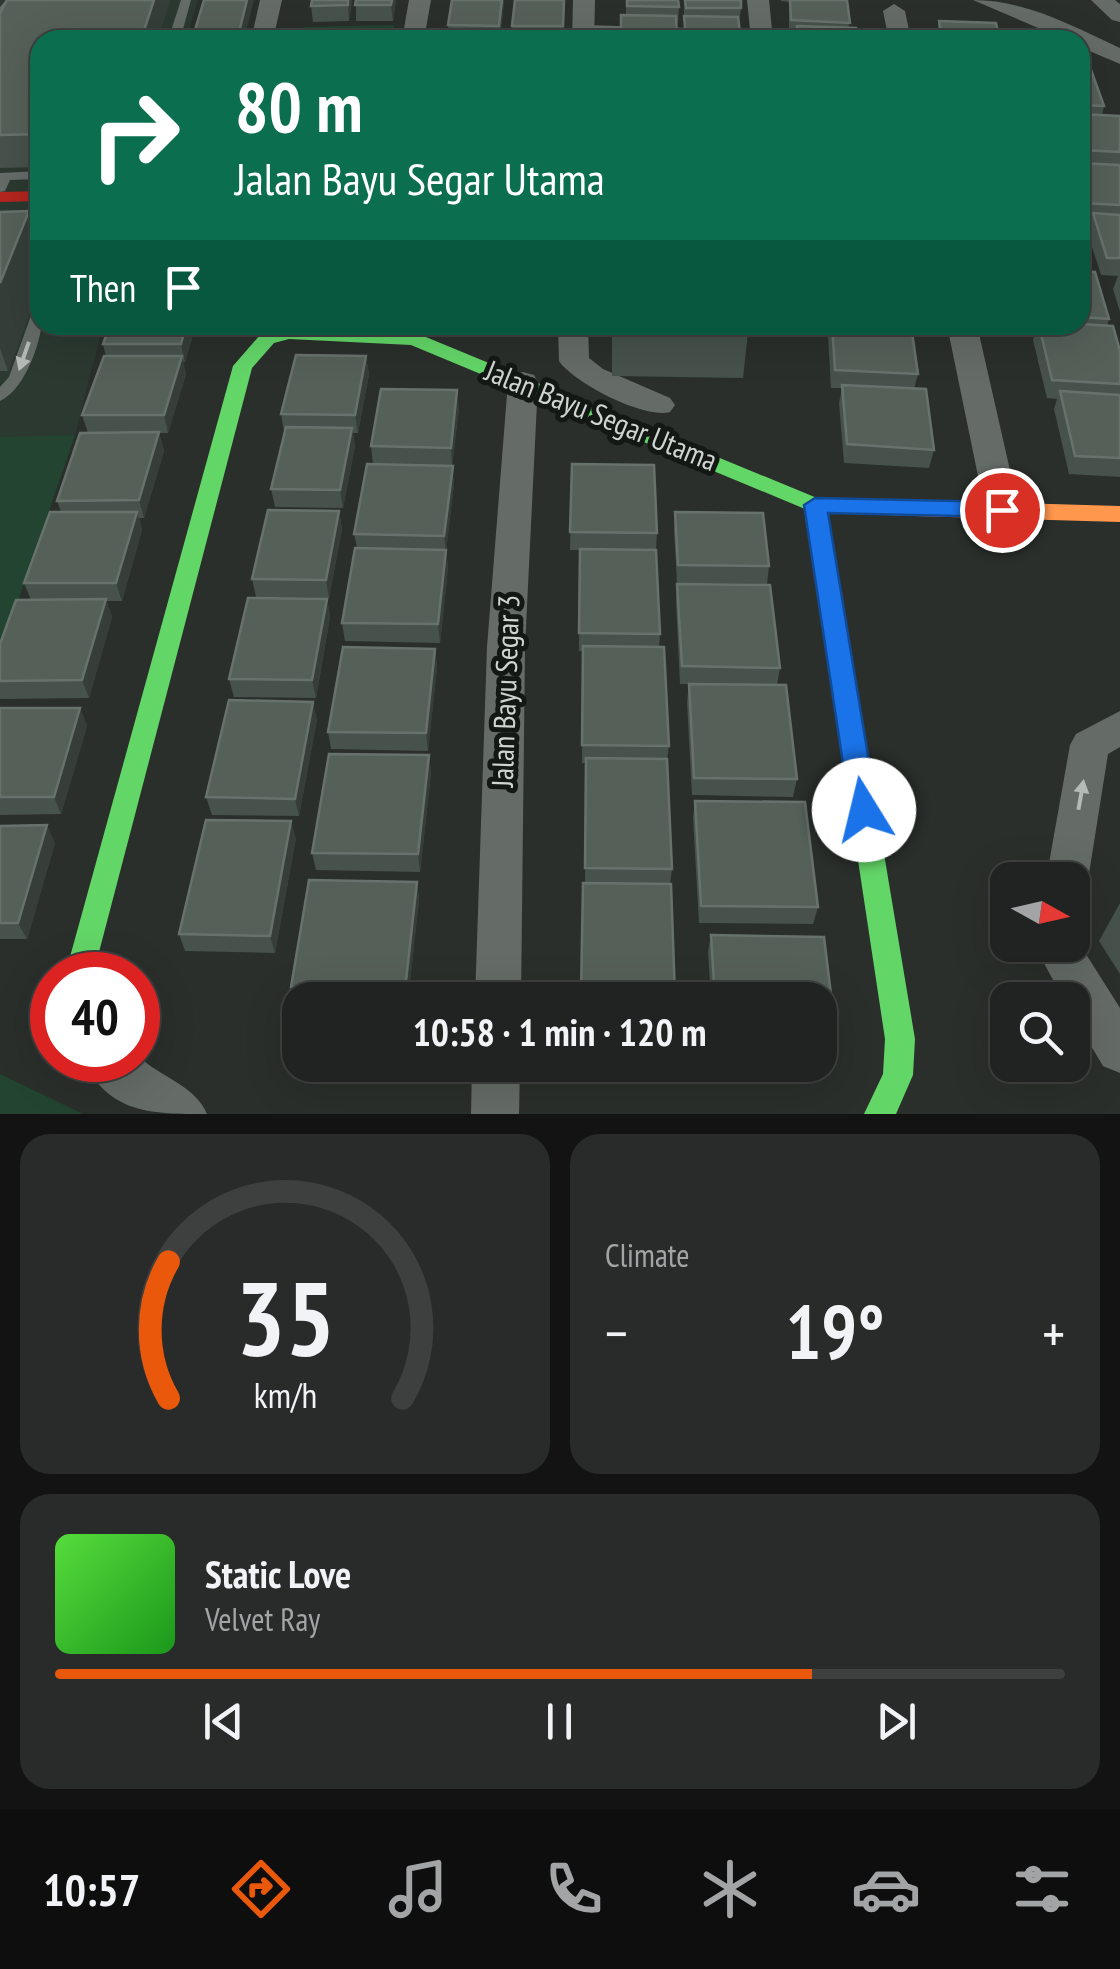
<!DOCTYPE html>
<meta charset="utf-8">
<style>
:root{--surface:#202321;--page:#282b2a;--text:#f1f3f6;--muted:#a2a4a5;--line:#3d403f;--accent:#ea580c}
body{margin:0;font-family:"PT Sans Narrow",sans-serif;background:var(--page);color:var(--text);height:100vh;display:flex;flex-direction:column;font-size:38px;white-space:nowrap}
*{box-sizing:border-box;margin:0}
p{font-size:32px;color:var(--muted)}
.icon{flex:none;width:55px;height:55px;fill:none;stroke:currentColor;stroke-width:2;stroke-linecap:round;stroke-linejoin:round}
.map{position:relative;height:1114px;overflow:hidden}
.sheet{display:flex;flex-direction:column;gap:20px;padding:20px;background:#121312;flex:1}
.sheet>*{flex:none}
.top-card{position:absolute;left:30px;top:30px;width:1060px;height:305px;border-radius:30px;box-shadow:0 10px 40px #0002,0 0 0 2px var(--line);background:#0b6e4f;color:#fff;overflow:hidden}
.needle{width:65px;rotate:98deg}
.buttons{position:absolute;left:990px;top:862px;display:grid;gap:20px}
.buttons a{display:grid;place-items:center;width:100px;height:100px;border-radius:20px;background:var(--surface);box-shadow:0 10px 40px #0002,0 0 0 2px var(--line);font-size:50px}
.speed{position:absolute;left:30px;top:952px;display:flex;gap:20px;font-size:50px;font-weight:700;text-align:center}
.speed>*{display:grid;place-content:center;width:130px;height:130px;border-radius:50%;background:var(--surface);box-shadow:0 10px 40px #0002,0 0 0 2px var(--line);line-height:1}
.speed .limit{border:15px solid #d22;background:#fff;color:#111}
.pin{position:absolute;display:grid;place-items:center;width:85px;height:85px;color:#fff;margin:-42px;border:5px solid #fff;border-radius:50%;box-shadow:0 2px 10px #0007}
.me{position:absolute;width:110px;margin:-55px;rotate:351deg;stroke-linejoin:round;filter:drop-shadow(0 0 8px #0008)}
.turn{display:flex;align-items:center;gap:35px;height:210px;padding:0 40px;font-size:45px}
.turn .icon{width:130px;height:130px;stroke-width:2.5}
.turn b{display:block;font-size:70px;line-height:85px}
.then{display:flex;align-items:center;height:95px;padding:0 40px;background:#0003;gap:20px;font-size:38px}
.big{font-size:75px;font-weight:700;line-height:1.1}
.sheet .widget{flex:1;display:flex;flex-direction:column;justify-content:center;gap:15px;min-width:0;padding:0 35px;border-radius:30px;background:var(--page)}
.sheet .dial{align-items:center;gap:0}
.dial svg{height:260px;overflow:visible;fill:none;stroke:var(--line);stroke-width:7;stroke-linecap:round;text-anchor:middle}
.dial text{fill:var(--text);stroke:none}
.song{display:flex;align-items:center;gap:30px}
.cover{width:120px;height:120px;border-radius:15px;background:linear-gradient(135deg,hsl(110 70% 55%),hsl(120 70% 35%))}
.played{height:10px;border-radius:5px;background:linear-gradient(90deg,var(--accent) 75%,var(--line) 75%)}
.keys{display:flex;justify-content:space-around;direction:ltr}
.heat{display:flex;justify-content:space-between;align-items:center;font-size:55px;direction:ltr}
.sheet .tiles{flex:1;display:grid;gap:20px;grid-template-columns:1fr 1fr}
.widget:last-child{grid-column:span 2}
.trip{position:absolute;left:282px;top:982px;width:555px;height:100px;border-radius:30px;background:var(--surface);box-shadow:0 10px 40px #0002,0 0 0 2px var(--line);font-weight:700;line-height:100px;text-align:center}
.tabs{display:flex;height:160px;justify-content:space-around;align-items:center;background:#0d0e0d;color:var(--muted)}
.tabs .icon{width:70px;height:70px}
.tabs .on{color:var(--accent)}
.tabs b{font-size:45px;color:var(--text)}
.map>svg:first-child{display:block}
.built{fill:#2b3930}
.green{fill:#234430}
.lines{fill:none;stroke-linecap:round;stroke-linejoin:round}
.lane{fill:#656c68;fill-rule:evenodd}
.street{fill:#656c68;fill-rule:evenodd}
.fast{fill:#63d668;fill-rule:evenodd}
.slow{fill:#ff974d;fill-rule:evenodd}
.jam{fill:#b3261e;fill-rule:evenodd}
.wall{fill:#46524b}
.shaded-wall{fill:#353e39}
.building{fill:#556059;stroke:#68726c;stroke-width:2.5}
.oneway{fill:#b4bab6}
.route{fill:#1a73e8;stroke:#114b97;stroke-width:2.5}
.labels{text-anchor:middle;stroke-width:10;stroke-linejoin:round;paint-order:stroke}
.street-label{font-size:30px;fill:#cfd4d0;stroke:#131815}
</style>
<div class="map">
<svg width="1120" height="1114" viewBox="0 0 1120 1114">
<rect width="100%" height="100%" fill="#2a2f2c"/>
<!-- built -->
<path class="built" d="M0,0H198L186,40H40V325H103L75,435L0,438Z"/>
<!-- green -->
<g class="green">
<path d="M394,25L392,40H301L304,27Z"/>
<path d="M75,435L0,654V437Z"/>
<path d="M0,1074L83,1114H0Z"/>
</g>
<g class="lines">
<!-- lane -->
<g class="lane">
<path d="M6,0H16L11,10L0,13V7Z"/>
<path d="M181,0H191L180,40H168Z"/>
<path d="M584,25L762,30L768,33L762,36L580,30V26Z"/>
<path d="M40,171V179L10,180L5,191L0,192V173Z"/>
<path d="M40,306C40,313 41,325 41,329C37,353 22,391 0,401V387L9,377L33,310Z"/>
</g>
<!-- street -->
<g class="street">
<path d="M260,0H282L273,40H251Z"/>
<path d="M409,0H431L424,40H402Z"/>
<path d="M573,0H595L594,40H572Z"/>
<path d="M747,0H769L773,40H751Z"/>
<path d="M973,0C1026,0 1073,26 1120,48V64L1080,47V40H1066Z"/>
<path d="M1091,0H1115L1120,4V22L1112,20Z"/>
<path d="M894,4L905,11L911,40H889L883,11Z"/>
<path d="M558,325H588L589,358L603,369L670,398L675,405L670,412C644,419 574,383 559,361Z"/>
<path d="M947,325H977L1019,510L1014,518L1002,522L990,518L985,510Z"/>
<path d="M523,372L534,375L538,382L525,647L521,1000H475L487,647L508,382L512,375Z"/>
<path d="M1120,711V747L1108,754L1088,880L1082,893L1072,897V880H1046L1070,745L1076,734Z"/>
<path d="M1072,932L1120,1008V1073L1103,1066L1072,1014V1000H1064L1034,945H1072Z"/>
<path d="M138,1056C160,1077 195,1085 207,1114C152,1114 109,1114 83,1060H138Z"/>
<path d="M472,1065H520L519,1114H471Z"/>
</g>
<!-- fast -->
<path class="fast" d="M289,327L421,335L817,498L923,503L926,508L915,516L827,513L915,1039L913,1075L896,1114H864L883,1074L885,1039L805,509L411,345L289,339L274,343L252,368L93,975H65L233,366L260,335Z"/>
<!-- slow -->
<path class="slow" d="M915,500L1120,506V522L915,516L904,508Z"/>
<!-- jam -->
<path class="jam" d="M40,191V201L0,202V192Z"/>
</g>
<!-- wall -->
<g class="wall">
<path d="M170,0L157,40H40V167L0,168V14Z"/>
<path d="M312,0H352L349,21L313,22L311,6Z"/>
<path d="M356,0H396L393,21H356Z"/>
<path d="M504,0L500,40H449L448,25Z"/>
<path d="M515,0H565L563,40H512V26Z"/>
<path d="M626,0L679,7L678,23L626,16Z"/>
<path d="M684,0H741V8L739,24L741,40H684Z"/>
<path d="M781,0H847L849,28L857,40H795V37L789,36V2L781,1Z"/>
<path d="M939,21L1000,40H936Z"/>
<path d="M1080,67L1104,106L1102,115L1120,116V312L1113,289L1118,276L1101,275L1087,231L1090,221L1080,220Z"/>
<path d="M29,211L40,246V284L8,371H0V212Z"/>
<path d="M1080,247L1084,260L1080,271L1109,319L1107,326L1120,351V477L1069,474L1054,409L1057,399L1047,398L1033,340L1035,333L1021,332L1019,325H1080Z"/>
<path d="M110,325H196L185,362H183L186,374L168,433H159L164,451L144,518H139L142,530L122,601H106L112,617L89,698L0,699V644L31,600L24,583L61,512L57,501L88,433L82,415L106,356L103,344Z"/>
<path d="M612,325H747L748,332L743,378L612,376Z"/>
<path d="M830,325H911L918,374L914,389L934,450L929,468L844,463L839,403L842,388H831L828,336Z"/>
<path d="M366,356L369,374L358,433H353L355,446L343,508L275,507L271,489L284,432L281,414Z"/>
<path d="M459,408L452,466L454,484L446,551L448,568L440,643L345,641L342,623L357,548L354,534L373,465L371,446Z"/>
<path d="M572,464L657,533L656,550L660,634L659,647L669,746L667,760L672,869L670,884L675,1000H581L583,883H585L586,763H582L583,651H579L580,550H570Z"/>
<path d="M339,511L342,529L329,598L256,597L252,579Z"/>
<path d="M675,512L769,566L767,584L677,583L674,531Z"/>
<path d="M677,584L780,668L777,685L797,779L793,797L692,795L687,702L689,684H680L676,602Z"/>
<path d="M327,599L330,617L316,698L234,697L229,679Z"/>
<path d="M435,649L437,667L428,751L331,749L328,732Z"/>
<path d="M0,708H80L87,726L61,814L0,815Z"/>
<path d="M317,719L299,816L212,815L206,797Z"/>
<path d="M429,755L431,773L420,872L316,870L312,853Z"/>
<path d="M695,801L818,907L813,924L699,923L693,818Z"/>
<path d="M0,826L55,843L27,939H0Z"/>
<path d="M296,838L275,953L185,951L179,934Z"/>
<path d="M417,882L419,899L408,1000H300V1003H296L291,987Z"/>
<path d="M1120,903V974L1099,941Z"/>
<path d="M711,935L824,937L833,1011L828,1027H820V1000H711L708,952Z"/>
</g>
<!-- shaded-wall -->
<g class="shaded-wall">
<path d="M154,0H170L157,40H141Z"/>
<path d="M247,0H254L244,40H237Z"/>
<path d="M348,0H352L349,21L348,5Z"/>
<path d="M392,0H396L393,21L391,5Z"/>
<path d="M502,0H504L500,40L499,26Z"/>
<path d="M29,211L40,246V284L8,371L0,348V283Z"/>
<path d="M186,325H196L185,362L181,344Z"/>
<path d="M182,356L186,374L168,433L164,415Z"/>
<path d="M366,356L369,374L358,433L355,415Z"/>
<path d="M457,390L459,408L452,466L451,448Z"/>
<path d="M352,428L355,446L343,508L340,490Z"/>
<path d="M159,432L164,451L144,518L139,500Z"/>
<path d="M453,466L454,484L446,551L448,568L440,643L438,624L446,553L444,536Z"/>
<path d="M339,511L342,529L329,598L326,580Z"/>
<path d="M137,512L142,530L122,601L116,583Z"/>
<path d="M106,599L112,617L89,698L82,680Z"/>
<path d="M327,599L330,617L316,698L312,680Z"/>
<path d="M435,649L437,667L428,751L426,733Z"/>
<path d="M313,702L317,719L299,816L295,799Z"/>
<path d="M80,708L87,726L61,814L54,797Z"/>
<path d="M429,755L431,773L420,872L418,854Z"/>
<path d="M291,821L296,838L275,953L270,936Z"/>
<path d="M47,825L55,843L27,939L18,923Z"/>
<path d="M417,882L419,899L408,1000H407L405,990Z"/>
</g>
<!-- building -->
<g class="building">
<path d="M7,0H154L141,40H40V134L0,135V14Z"/>
<path d="M204,0H247L237,40H192Z"/>
<path d="M312,0H348V5L311,6Z"/>
<path d="M356,0H392L391,5H355Z"/>
<path d="M452,0H502L499,26L448,25Z"/>
<path d="M515,0H564L563,26H512Z"/>
<path d="M627,0H678L679,7L627,6Z"/>
<path d="M685,0H741V8H686Z"/>
<path d="M790,0H847L850,23L791,20Z"/>
<path d="M621,15L676,16L677,40H621Z"/>
<path d="M684,16L738,17L741,40H686Z"/>
<path d="M939,21L996,23L1000,40H942Z"/>
<path d="M797,26L856,28L857,40H797Z"/>
<path d="M452,32H495L494,40H451Z"/>
<path d="M520,32L559,33V40H519Z"/>
<path d="M1080,67H1090L1104,106L1080,105Z"/>
<path d="M1080,114L1120,116V152L1080,150Z"/>
<path d="M1080,163L1120,165V205L1082,203L1080,195Z"/>
<path d="M29,211L0,283V212Z"/>
<path d="M1093,213L1120,215V258H1107Z"/>
<path d="M1080,271L1095,272L1109,319L1080,317Z"/>
<path d="M1080,324L1113,326L1120,351V384L1052,380L1039,325Z"/>
<path d="M110,325H186L181,344H103Z"/>
<path d="M614,325H747L748,332L614,330Z"/>
<path d="M832,325H911L918,374L835,370Z"/>
<path d="M296,355L366,356L355,415L281,414Z"/>
<path d="M104,356H182L164,415H82Z"/>
<path d="M842,385L926,389L934,450L847,444Z"/>
<path d="M381,389L457,390L451,448L371,446Z"/>
<path d="M1060,391L1120,395V458L1075,456Z"/>
<path d="M286,427L352,428L340,490L271,489Z"/>
<path d="M159,432L139,500L57,501L80,433Z"/>
<path d="M367,464L453,466L444,536L354,534Z"/>
<path d="M572,464L654,465L657,533L570,532Z"/>
<path d="M268,510L339,511L326,580L252,579Z"/>
<path d="M50,512H137L116,583H24Z"/>
<path d="M675,512L763,513L769,566L678,565Z"/>
<path d="M355,548L446,550L438,624L342,623Z"/>
<path d="M580,549L656,550L660,634L579,633Z"/>
<path d="M677,584L770,585L780,668L682,666Z"/>
<path d="M248,598L327,599L312,680L229,679Z"/>
<path d="M106,599L82,680L0,681V644L16,600Z"/>
<path d="M583,646L664,647L669,746L582,745Z"/>
<path d="M343,647L435,649L426,733L328,732Z"/>
<path d="M689,684L786,685L797,779L694,778Z"/>
<path d="M229,700L313,702L295,799L206,797Z"/>
<path d="M0,708H80L54,797H0Z"/>
<path d="M329,754L429,755L418,854L312,853Z"/>
<path d="M586,758L667,759L672,869L585,868Z"/>
<path d="M695,801L805,802L818,907L701,906Z"/>
<path d="M206,820L291,821L270,936L179,934Z"/>
<path d="M47,825L18,923H0V826Z"/>
<path d="M309,880L417,882L405,990L291,987Z"/>
<path d="M583,883L671,884L675,996L581,994Z"/>
<path d="M711,935L824,937L833,1011H820V1000H715Z"/>
</g>
<!-- one-way arrows -->
<defs><path id="oneway-solid" d="M-6-.8H1V-3.2L6.5 0L1 3.2V.8H-6Z" transform="scale(2.5)"/></defs>
<g class="oneway">
<use href="#oneway-solid" transform="translate(24 356) rotate(109)"/>
<use href="#oneway-solid" transform="translate(1081 795) rotate(-80)"/>
</g>
<!-- route -->
<path class="route" d="M815,498L1002,502L1013,510L1002,517L828,513L877,810L873,818L864,822L854,818L850,810L804,505Z"/>
<g class="labels">
<!-- street labels -->
<g class="street-label">
<text transform="translate(601 416) rotate(22)" y="10">Jalan Bayu Segar Utama</text>
<text transform="translate(506 691) rotate(-88)" y="10">Jalan Bayu Segar 3</text>
</g>
</g>
</svg>
<div class="buttons">
<a><svg class="needle" viewBox="-14 -14 28 28"><path d="M0-13l5 13h-10z" fill="#e53935"/><path d="M0 13l5-13h-10z" fill="#a2a4a5"/></svg></a>
<a><svg class="icon" aria-label="search" viewBox="0 0 24 24"><circle cx="10" cy="10" r="6"/><path d="M15 15l6 6"/></svg></a>
</div>
<div class="speed"><div class="limit">40</div></div>
<div class="pin" style="left:1002px;top:510px;background:#d93025"><svg class="icon" aria-label="arrive" viewBox="0 0 24 24"><path d="M6 21V4h12l-3 4 3 4H6"/></svg></div>
<svg class="me" style="left:864px;top:810px" viewBox="-20 -20 40 40"><circle r="19" fill="#fff"/><path d="M0-13L10 11 0 6-10 11z" fill="#1a73e8"/></svg>
<div class="trip">10:58 · 1 min · 120 m</div>
<div class="top-card">
<div class="turn"><svg class="icon" aria-label="right" viewBox="0 0 24 24"><path d="M7 20v-9h11M14 6l5 5-5 5"/></svg><div><b>80 m</b>Jalan Bayu Segar Utama</div></div>
<div class="then">Then<svg class="icon" aria-label="arrive" viewBox="0 0 24 24"><path d="M6 21V4h12l-3 4 3 4H6"/></svg></div>
</div>
</div>
<section class="sheet">
<div class="tiles">
<div class="widget dial"><svg viewBox="0 0 100 80">
<path d="M14 69A42 42 0 1 1 86 69"/>
<path d="M14 69A42 42 0 0 1 14 27" stroke="#ea580c"/>
<text x="50" y="56" font-size="32" font-weight="700">35</text>
<text x="50" y="72" font-size="11">km/h</text>
</svg></div>
<div class="widget"><p>Climate</p>
<div class="heat"><a>−</a><b class="big">19°</b><a>+</a></div>
</div>
<div class="widget">
<div class="song"><i class="cover"></i><div><b>Static Love</b><p>Velvet Ray</p></div></div>
<div class="played"></div>
<div class="keys"><svg class="icon" aria-label="previous" viewBox="0 0 24 24"><path d="M18 5L8 12l10 7zM5 5v14"/></svg><svg class="icon" aria-label="pause" viewBox="0 0 24 24"><path d="M8 5v14M16 5v14"/></svg><svg class="icon" aria-label="next" viewBox="0 0 24 24"><path d="M6 5l10 7-10 7zM19 5v14"/></svg></div>
</div>
</div>
</section>
<nav class="tabs">
<b>10:57</b>
<svg class="icon on" aria-label="directions" viewBox="0 0 24 24"><path d="M12 3l9 9-9 9-9-9zM9 14v-3h6M13 9l2 2-2 2"/></svg>
<svg class="icon" aria-label="music" viewBox="0 0 24 24"><path d="M9 18V5l10-2v13"/><circle cx="6" cy="18" r="3"/><circle cx="16" cy="16" r="3"/></svg>
<svg class="icon" aria-label="phone" viewBox="0 0 24 24"><path d="M5 4h4l2 5-3 2q2 4 5 5l2-3 5 2v4C11 20 4 13 5 4z"/></svg>
<svg class="icon" aria-label="climate" viewBox="0 0 24 24"><path d="M12 3v18M4 7l16 10M4 17L20 7"/></svg>
<svg class="icon" aria-label="car" viewBox="0 0 24 24"><path d="M5 17H2v-5l4-1 3-4h7l3 4 3 1v5h-3M9 17h6M6 11h13"/><circle cx="7" cy="17" r="2"/><circle cx="17" cy="17" r="2"/></svg>
<svg class="icon" aria-label="filters" viewBox="0 0 24 24"><path d="M4 7h16M4 17h16"/><circle cx="9" cy="7" r="2"/><circle cx="15" cy="17" r="2"/></svg>
</nav>
